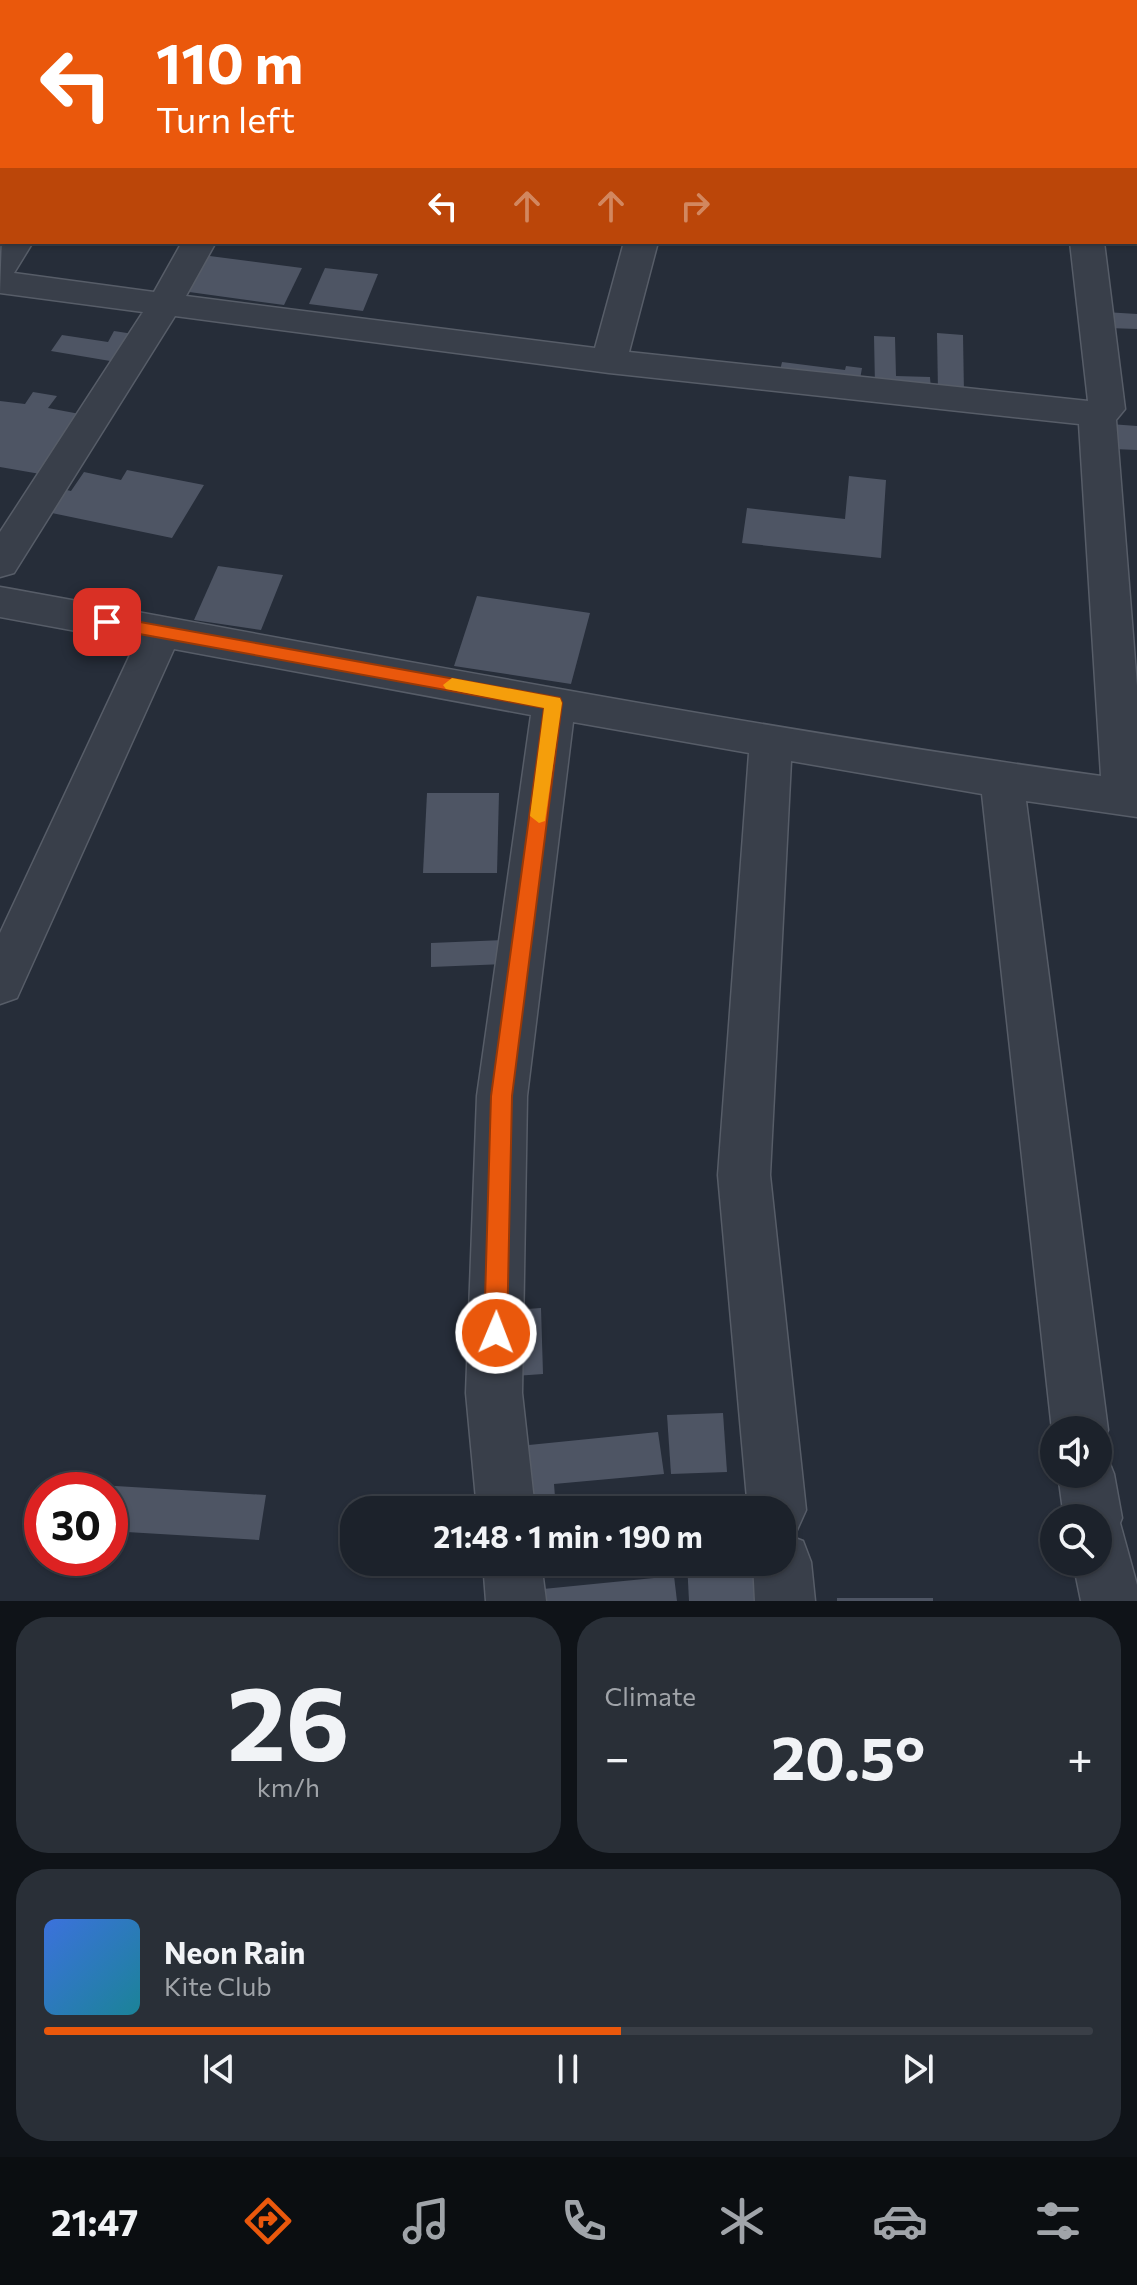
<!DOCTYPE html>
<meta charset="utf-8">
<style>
:root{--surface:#1c222b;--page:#292f37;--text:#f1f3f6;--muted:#a0a4a9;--line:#3a3f47;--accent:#ea580c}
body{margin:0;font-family:Commissioner,sans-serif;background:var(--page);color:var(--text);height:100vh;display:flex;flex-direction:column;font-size:30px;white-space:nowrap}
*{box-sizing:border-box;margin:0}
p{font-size:26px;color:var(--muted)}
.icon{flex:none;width:44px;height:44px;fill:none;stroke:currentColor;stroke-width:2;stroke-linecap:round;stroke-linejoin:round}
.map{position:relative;height:1601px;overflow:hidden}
.panel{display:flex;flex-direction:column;gap:16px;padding:16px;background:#0f1318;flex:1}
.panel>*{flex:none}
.guide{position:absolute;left:0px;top:0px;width:1138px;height:244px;box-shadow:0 2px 6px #0004,0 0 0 2px var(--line);background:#ea580c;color:#fff;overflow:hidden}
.tools{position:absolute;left:1040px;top:1416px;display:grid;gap:16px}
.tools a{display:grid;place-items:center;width:72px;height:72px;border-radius:50%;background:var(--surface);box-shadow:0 2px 6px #0004,0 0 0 2px var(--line);font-size:40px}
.speed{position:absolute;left:24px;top:1472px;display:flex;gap:16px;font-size:40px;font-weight:700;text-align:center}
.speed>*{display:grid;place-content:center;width:104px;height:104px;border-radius:50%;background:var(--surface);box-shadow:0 2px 6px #0004,0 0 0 2px var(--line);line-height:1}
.speed .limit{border:12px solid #d22;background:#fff;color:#111}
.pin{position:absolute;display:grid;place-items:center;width:68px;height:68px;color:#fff;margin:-34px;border-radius:16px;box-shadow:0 4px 12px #0006}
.me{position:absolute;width:88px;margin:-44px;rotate:1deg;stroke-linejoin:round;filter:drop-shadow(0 0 6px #0008)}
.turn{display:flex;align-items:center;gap:28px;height:168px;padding:0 24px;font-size:36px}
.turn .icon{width:104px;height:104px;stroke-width:2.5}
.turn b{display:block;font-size:56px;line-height:68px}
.lanes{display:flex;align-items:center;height:76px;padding:0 24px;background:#0003;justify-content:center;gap:40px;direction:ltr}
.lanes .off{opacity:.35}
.big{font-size:60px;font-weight:700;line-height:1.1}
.panel .tile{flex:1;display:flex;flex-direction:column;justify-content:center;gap:12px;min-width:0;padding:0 28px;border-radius:32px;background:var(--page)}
.panel .dial{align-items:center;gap:0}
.dial b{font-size:104px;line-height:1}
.song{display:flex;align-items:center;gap:24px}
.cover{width:96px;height:96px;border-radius:12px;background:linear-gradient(135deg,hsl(220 70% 55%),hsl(190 70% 35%))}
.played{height:8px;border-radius:4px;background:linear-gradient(90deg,var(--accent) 55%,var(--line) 55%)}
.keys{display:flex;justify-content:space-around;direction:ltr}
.heat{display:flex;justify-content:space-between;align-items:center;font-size:44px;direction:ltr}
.panel .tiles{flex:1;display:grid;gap:16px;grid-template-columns:1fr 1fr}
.tile:last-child{grid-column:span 2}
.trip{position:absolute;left:340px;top:1496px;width:456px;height:80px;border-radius:32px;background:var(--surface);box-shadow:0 2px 6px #0004,0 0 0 2px var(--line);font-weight:700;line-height:80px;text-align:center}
.tabs{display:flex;height:128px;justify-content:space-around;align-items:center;background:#0b0e11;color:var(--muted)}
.tabs .icon{width:56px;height:56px}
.tabs .current{color:var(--accent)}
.tabs b{font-size:36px;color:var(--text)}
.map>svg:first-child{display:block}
.building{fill:#4e5564}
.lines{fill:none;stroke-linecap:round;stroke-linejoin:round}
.minor-casing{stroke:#575d68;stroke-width:3}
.minor{fill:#393f4a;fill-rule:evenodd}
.route{fill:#ea580c;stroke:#983908;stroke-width:2}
.slow{fill:#f59e0b}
</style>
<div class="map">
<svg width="1137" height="1601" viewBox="0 0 1137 1601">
<rect width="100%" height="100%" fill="#262d39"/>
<!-- building -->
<g class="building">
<path d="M202,255L302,268L284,305L182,291Z"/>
<path d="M325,268L378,274L363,311L309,304Z"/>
<path d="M1105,312L1137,314V329L1108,328Z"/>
<path d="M114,331L140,335L122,363L51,351L62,335L108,342Z"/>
<path d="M937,333L963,335L964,394L938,392Z"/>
<path d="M874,336L895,337L896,376L930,377L931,390L875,386Z"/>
<path d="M782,362L845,370L846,366L862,368L859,385L779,375Z"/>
<path d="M33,392L57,396L48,408L85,415L46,475L0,467V401L25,404Z"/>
<path d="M1110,424L1137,426V450L1114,449Z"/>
<path d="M127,470L204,485L172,538L47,512L62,489L71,491L84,472L121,480Z"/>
<path d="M849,476L886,480L881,558L742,543L747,508L845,519Z"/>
<path d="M218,566L283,575L261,630L194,620Z"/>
<path d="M477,596L590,613L571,684L454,666Z"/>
<path d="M427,793H499L497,873H423Z"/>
<path d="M504,940L505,964L431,967V943Z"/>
<path d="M541,1308L543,1374L515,1376L513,1310Z"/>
<path d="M723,1413L727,1472L671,1474L667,1415Z"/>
<path d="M658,1432L664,1474L554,1484L556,1510H524L519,1446Z"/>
<path d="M66,1483L266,1495L259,1540L110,1531V1490H64Z"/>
<path d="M687,1562H761L765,1601H689Z"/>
<path d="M674,1576L677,1601H534L533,1590Z"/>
<rect x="837" y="1598" width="96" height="3"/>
</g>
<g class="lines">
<!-- minor casing -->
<g class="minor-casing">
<g id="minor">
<rect x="691" y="0" width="28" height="2"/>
<rect x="1054" y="0" width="28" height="2"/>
<path d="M2,238V242H33L14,273L154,292L182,242H216L186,296L595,348L624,242H658L629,352L1088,401L1070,242H1104L1125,409L1116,420L1137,686V817L1026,801L1108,1430L1098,1451L1106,1454L1114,1474L1122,1518L1120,1523L1137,1585V1601H1081L1073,1562H1098V1518H1064L1058,1474H1098V1430H1054V1435L1052,1430L982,794L791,761L770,1175L806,1510L797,1530L787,1535L803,1541L811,1562L815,1601H755L753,1562H782V1510H748L718,1175L749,753L573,722L527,1096L522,1393L535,1510H477L466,1393L477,1096L531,715L174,649L17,998L0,1004V933L136,642L0,617V587C366,653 732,725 1101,776L1079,424L609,373L175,316L14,573L0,577V532L143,312L0,293Z"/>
<path d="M483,1562H541L546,1601H486Z"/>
</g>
</g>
<!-- minor -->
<use href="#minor" class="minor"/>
</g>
<!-- route -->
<path class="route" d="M107,616L560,698L562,703L512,1096L507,1333L504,1341L496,1344L488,1341L484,1333L491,1096L544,708L101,627L99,622Z"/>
<!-- slow -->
<path class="slow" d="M452,678L560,698L562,703L545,821L539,823L530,816L544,708L446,689L443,685Z"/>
</svg>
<div class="tools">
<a><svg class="icon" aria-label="sound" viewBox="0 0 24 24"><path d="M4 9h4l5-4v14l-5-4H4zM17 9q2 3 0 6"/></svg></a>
<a><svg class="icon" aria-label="search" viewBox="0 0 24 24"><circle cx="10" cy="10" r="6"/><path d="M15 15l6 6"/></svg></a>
</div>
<div class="speed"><div class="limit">30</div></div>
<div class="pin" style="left:107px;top:622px;background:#d93025"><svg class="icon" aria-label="arrive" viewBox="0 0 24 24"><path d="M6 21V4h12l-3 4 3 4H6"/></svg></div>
<svg class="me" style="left:496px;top:1333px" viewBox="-20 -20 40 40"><circle r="17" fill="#ea580c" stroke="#fff" stroke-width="3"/><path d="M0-11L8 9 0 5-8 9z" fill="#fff"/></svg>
<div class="trip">21:48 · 1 min · 190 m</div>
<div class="guide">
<div class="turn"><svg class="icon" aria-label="left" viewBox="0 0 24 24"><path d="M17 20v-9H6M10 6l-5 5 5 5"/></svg><div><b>110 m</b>Turn left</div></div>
<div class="lanes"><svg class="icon" aria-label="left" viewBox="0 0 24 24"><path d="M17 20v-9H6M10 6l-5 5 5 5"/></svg><svg class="icon off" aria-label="ahead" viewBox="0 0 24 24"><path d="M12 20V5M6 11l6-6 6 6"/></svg><svg class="icon off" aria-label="ahead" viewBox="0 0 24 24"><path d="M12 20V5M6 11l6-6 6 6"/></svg><svg class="icon off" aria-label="right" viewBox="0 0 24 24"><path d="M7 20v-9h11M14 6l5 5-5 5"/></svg></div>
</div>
</div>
<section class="panel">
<div class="tiles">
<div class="tile dial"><b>26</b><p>km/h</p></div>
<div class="tile"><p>Climate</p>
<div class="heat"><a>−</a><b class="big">20.5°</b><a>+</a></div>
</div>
<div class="tile">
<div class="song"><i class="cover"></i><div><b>Neon Rain</b><p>Kite Club</p></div></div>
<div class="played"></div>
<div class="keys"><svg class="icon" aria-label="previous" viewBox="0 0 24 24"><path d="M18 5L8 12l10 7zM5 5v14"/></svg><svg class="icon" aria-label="pause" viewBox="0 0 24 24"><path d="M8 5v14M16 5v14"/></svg><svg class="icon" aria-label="next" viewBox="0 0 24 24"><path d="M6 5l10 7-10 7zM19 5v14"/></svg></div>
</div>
</div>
</section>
<nav class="tabs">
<b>21:47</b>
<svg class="icon current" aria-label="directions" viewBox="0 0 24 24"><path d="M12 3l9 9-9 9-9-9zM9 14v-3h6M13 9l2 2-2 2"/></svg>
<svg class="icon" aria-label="music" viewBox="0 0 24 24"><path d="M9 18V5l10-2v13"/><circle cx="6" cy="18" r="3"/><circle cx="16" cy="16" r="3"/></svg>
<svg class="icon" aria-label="phone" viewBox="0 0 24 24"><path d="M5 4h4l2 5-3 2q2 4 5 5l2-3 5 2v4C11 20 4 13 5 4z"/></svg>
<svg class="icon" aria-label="climate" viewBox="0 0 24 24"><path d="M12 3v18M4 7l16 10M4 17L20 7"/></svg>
<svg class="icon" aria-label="car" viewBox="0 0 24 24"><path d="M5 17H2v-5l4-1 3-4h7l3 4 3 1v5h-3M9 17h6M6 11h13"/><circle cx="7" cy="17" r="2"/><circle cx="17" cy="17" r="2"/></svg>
<svg class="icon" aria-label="filters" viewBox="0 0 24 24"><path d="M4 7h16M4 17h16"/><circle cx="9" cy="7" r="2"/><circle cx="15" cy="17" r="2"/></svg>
</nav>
